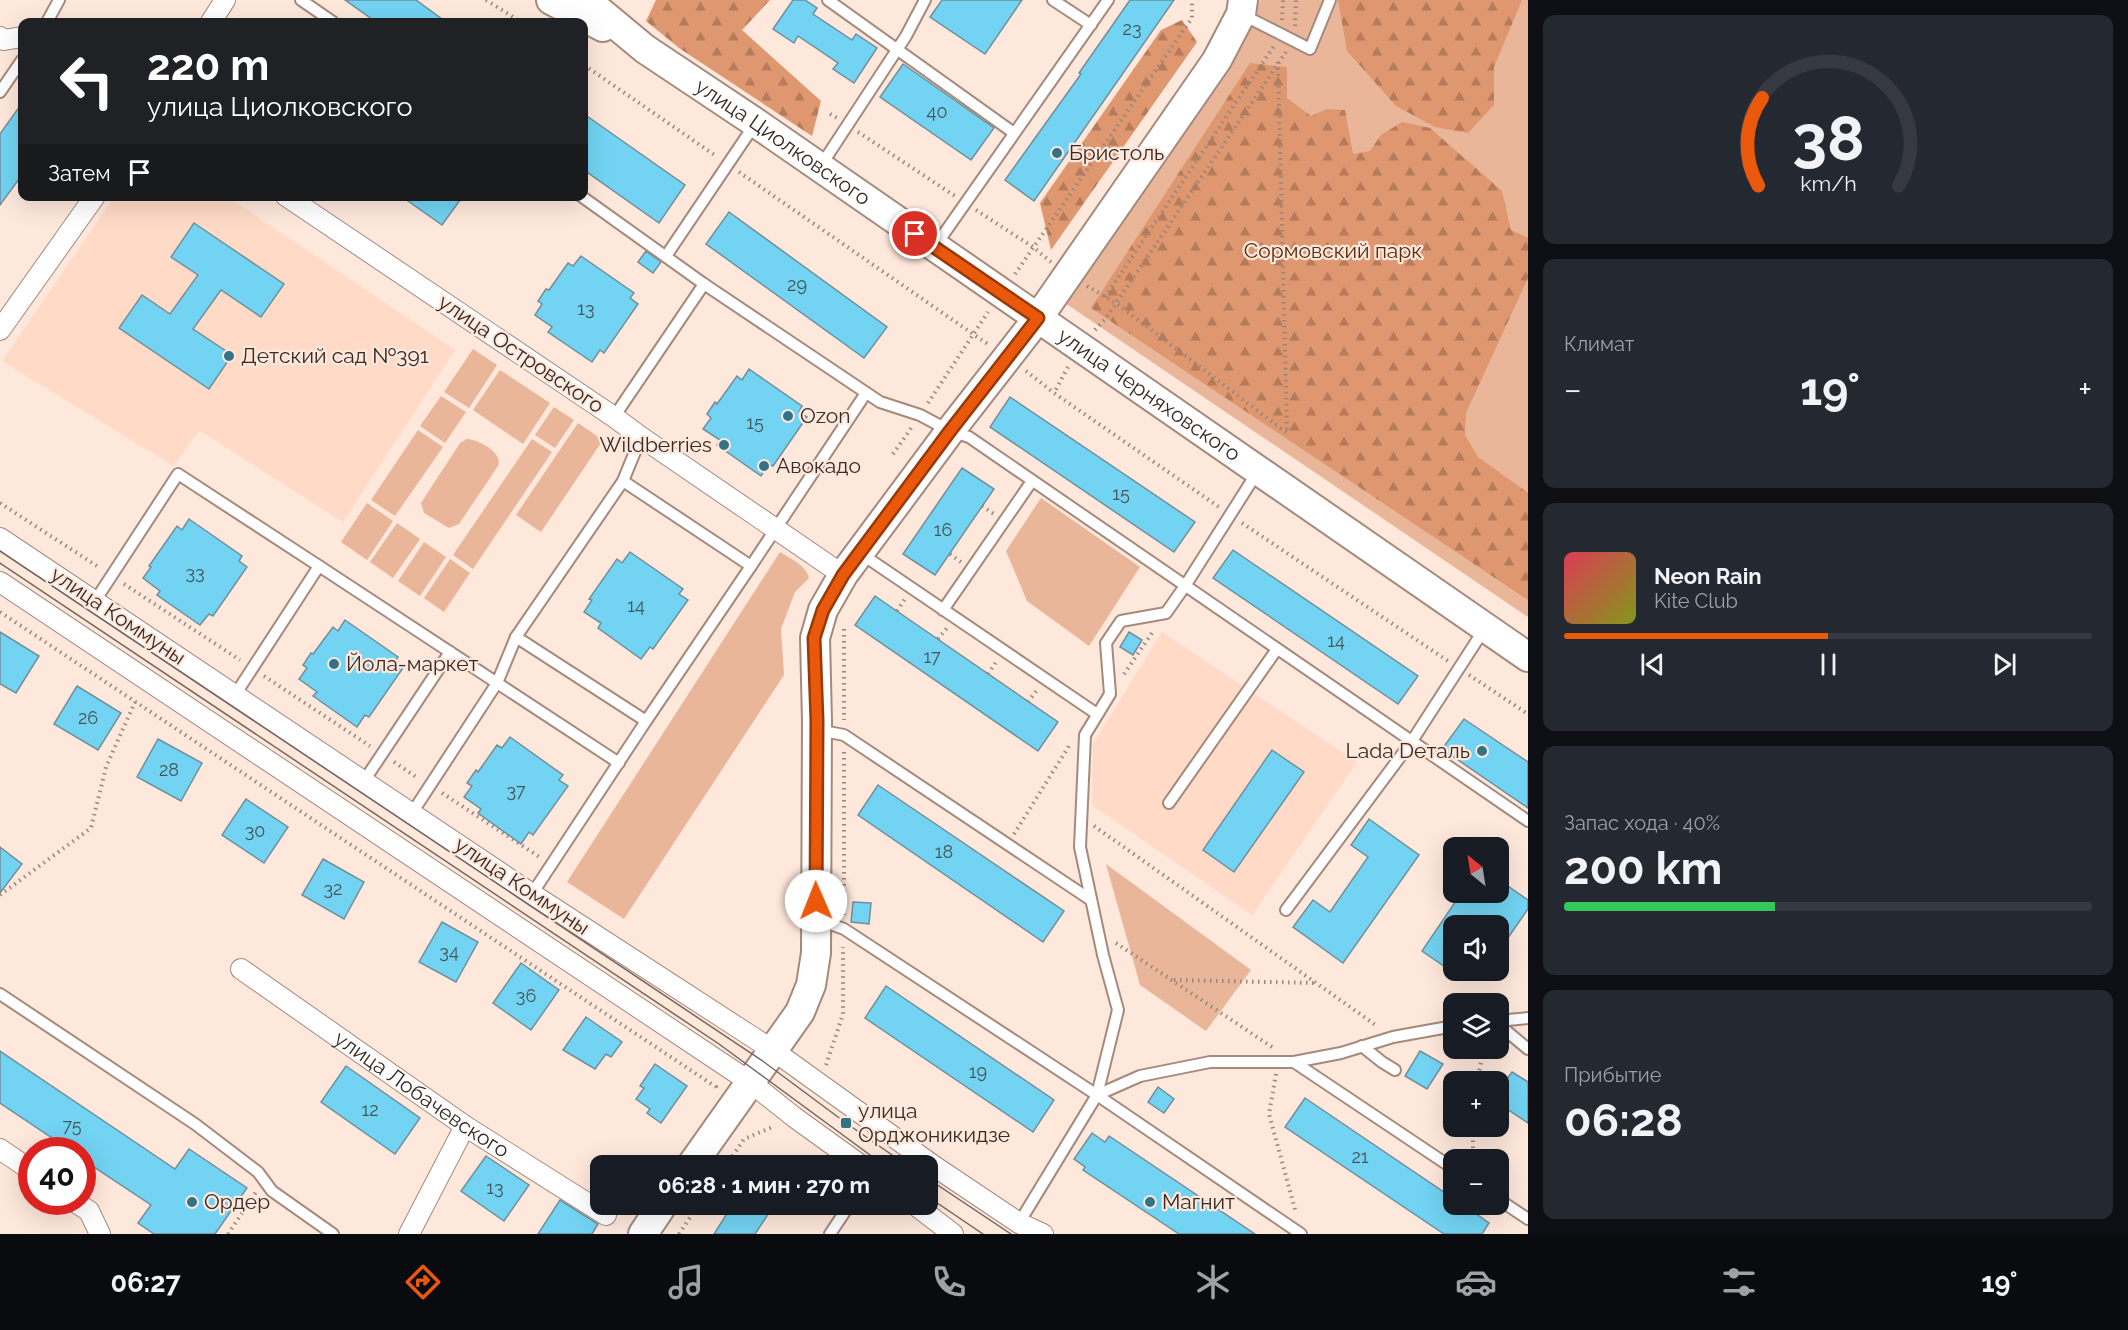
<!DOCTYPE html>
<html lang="ru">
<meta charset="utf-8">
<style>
:root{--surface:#171b24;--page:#242831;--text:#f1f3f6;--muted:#9ea1a6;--line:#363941;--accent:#ea580c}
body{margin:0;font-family:Raleway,sans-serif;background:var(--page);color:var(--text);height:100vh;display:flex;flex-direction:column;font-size:22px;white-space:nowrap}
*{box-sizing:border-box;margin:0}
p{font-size:20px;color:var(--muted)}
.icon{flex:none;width:33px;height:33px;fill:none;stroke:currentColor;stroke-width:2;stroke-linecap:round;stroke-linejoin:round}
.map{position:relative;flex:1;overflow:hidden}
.side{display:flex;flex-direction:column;gap:15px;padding:15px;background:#0d0f14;width:600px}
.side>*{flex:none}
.guide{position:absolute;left:18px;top:18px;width:570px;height:183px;border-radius:12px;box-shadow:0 6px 24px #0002;background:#202124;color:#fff;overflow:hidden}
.needle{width:39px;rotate:330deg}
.fabs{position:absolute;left:1443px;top:837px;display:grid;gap:12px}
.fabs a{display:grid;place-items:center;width:66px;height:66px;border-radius:12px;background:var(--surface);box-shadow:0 6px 24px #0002;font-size:30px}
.speed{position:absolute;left:18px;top:1137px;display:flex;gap:12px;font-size:30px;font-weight:700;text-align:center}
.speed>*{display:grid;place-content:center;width:78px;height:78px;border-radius:50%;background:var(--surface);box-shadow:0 6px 24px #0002;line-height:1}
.speed .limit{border:9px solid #d22;background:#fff;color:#111}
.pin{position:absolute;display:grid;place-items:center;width:51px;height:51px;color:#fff;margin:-26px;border:3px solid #fff;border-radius:50%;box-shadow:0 2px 6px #0007}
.me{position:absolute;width:66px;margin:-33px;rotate:359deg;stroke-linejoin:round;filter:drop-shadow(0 0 4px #0008)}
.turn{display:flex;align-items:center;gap:21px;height:126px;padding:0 30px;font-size:27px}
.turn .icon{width:78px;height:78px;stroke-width:2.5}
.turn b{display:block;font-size:42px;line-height:51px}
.then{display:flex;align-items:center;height:57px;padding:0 30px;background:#0003;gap:12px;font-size:22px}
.big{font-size:45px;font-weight:700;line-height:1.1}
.side .tile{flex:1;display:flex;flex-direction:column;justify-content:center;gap:9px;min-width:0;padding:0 21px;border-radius:12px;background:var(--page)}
.side .dial{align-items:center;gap:0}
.dial svg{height:156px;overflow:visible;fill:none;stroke:var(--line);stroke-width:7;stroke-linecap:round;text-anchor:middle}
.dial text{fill:var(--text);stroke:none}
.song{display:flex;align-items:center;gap:18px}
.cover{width:72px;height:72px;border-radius:9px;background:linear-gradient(135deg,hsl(350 70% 55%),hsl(70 70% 35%))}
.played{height:6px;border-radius:3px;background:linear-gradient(90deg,var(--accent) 50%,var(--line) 50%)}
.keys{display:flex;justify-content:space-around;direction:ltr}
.heat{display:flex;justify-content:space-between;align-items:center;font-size:33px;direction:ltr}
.charge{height:9px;border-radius:4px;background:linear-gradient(90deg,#34c759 40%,var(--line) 0)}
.trip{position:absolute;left:590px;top:1155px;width:348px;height:60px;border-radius:12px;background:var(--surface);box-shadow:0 6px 24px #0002;font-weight:700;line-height:60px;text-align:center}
.menu{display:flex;height:96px;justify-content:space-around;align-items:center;background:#090b0e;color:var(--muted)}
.menu .icon{width:42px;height:42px}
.menu .on{color:var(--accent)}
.menu b{font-size:27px;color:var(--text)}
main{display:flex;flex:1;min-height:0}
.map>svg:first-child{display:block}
.built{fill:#fedac7}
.green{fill:#e9b69a}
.forest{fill:url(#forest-firs)}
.building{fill:#72d3f2;stroke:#718f9a;stroke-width:1.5}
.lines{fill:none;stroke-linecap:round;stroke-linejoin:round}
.lane-casing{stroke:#a48a7c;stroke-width:14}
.street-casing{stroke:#a48a7c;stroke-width:22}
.secondary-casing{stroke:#a48a7c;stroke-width:32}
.path{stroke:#96867d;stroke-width:4;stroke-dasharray:1.5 4.5;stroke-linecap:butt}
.lane{stroke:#fff;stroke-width:10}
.street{stroke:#fff;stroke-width:20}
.secondary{stroke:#fff;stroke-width:28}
.tram{stroke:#75665e;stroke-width:1.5}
.route-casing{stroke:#983908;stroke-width:15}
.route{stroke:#ea580c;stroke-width:10}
.poi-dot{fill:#337387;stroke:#fee7db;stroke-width:2}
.labels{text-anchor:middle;stroke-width:4.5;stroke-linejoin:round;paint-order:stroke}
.number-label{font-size:18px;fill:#455558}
.street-label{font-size:21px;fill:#362b25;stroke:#fee7db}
.poi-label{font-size:21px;fill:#362b25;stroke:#fee7db;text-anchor:start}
.park-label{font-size:21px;fill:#5a2c0e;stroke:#fee7db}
</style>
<main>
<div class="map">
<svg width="1528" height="1234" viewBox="0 0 1528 1234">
<defs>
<pattern id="forest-firs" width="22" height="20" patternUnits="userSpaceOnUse" patternTransform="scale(1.5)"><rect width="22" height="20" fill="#de976f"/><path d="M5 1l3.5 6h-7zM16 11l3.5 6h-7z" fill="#b57b5b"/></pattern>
</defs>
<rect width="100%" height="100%" fill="#fee7db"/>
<!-- built -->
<g class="built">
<path d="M115,196L228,197L455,350L343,522L199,430L174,466L2,361Z"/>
<path d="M1162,632L1357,762L1252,915L1092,805L1093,744Z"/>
</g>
<!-- green -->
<g class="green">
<path d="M1260,0H1528V617L1065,303L1229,59Z"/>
<path d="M473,349L497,365L469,408L444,392Z"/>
<path d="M500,370L550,403L523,444L473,410Z"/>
<path d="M441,396L466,412L445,443L420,426Z"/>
<path d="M554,407L574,420L555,448L535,435Z"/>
<path d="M578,423L603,440L541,532L516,515Z"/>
<path d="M418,430L443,447L395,516L371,500Z"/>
<path d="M467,439C475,439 493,448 497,456C499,459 499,462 498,466L459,524L449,528L424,513L421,503L460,443Z"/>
<path d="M532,439L552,452L473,569L453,555Z"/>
<path d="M1041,498L1140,567L1089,646L1027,601L1006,551Z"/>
<path d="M367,503L393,521L367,560L341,542Z"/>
<path d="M397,523L420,539L393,578L370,562Z"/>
<path d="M424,542L446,557L420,596L398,581Z"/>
<path d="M780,552C791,559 806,565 809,578L795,592L781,629L784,675L624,919L567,882Z"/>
<path d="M450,559L470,573L444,612L424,598Z"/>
<path d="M1106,864L1251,970L1206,1031L1140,985Z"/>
</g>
<!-- forest -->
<g class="forest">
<path d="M656,0H770L742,30L821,101L812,136L679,48L646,21Z"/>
<path d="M1338,0H1522L1494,67V105L1468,133L1435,127L1396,106L1347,51Z"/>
<path d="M1182,20L1197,42L1051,250L1040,203L1161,30Z"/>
<path d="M1250,63L1287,67V98L1311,116L1327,109L1345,110L1353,154L1370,151L1381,135L1402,122L1430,128L1502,191L1511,230L1528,238V278L1466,413L1465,435L1478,457L1528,493V600L1091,308Z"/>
</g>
<!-- building -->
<g class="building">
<path d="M345,0H416L446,22H376Z"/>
<path d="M793,0H805L817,8L813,14L852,40L856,34L877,48L854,83L833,69L838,63L798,36L794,43L773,29Z"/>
<path d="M942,0H1022L985,54L930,17Z"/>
<path d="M1130,0H1174L1034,201L1005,180L1081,74L1079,73Z"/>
<path d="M903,64L994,128L971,160L880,97Z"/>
<path d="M22,103V175L0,205V134Z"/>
<path d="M584,114L685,185L659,223L584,170Z"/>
<path d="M401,196H463L442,225Z"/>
<path d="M729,212L887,327L864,358L706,244Z"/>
<path d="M194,223L284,284L261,317L221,290L193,329L232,355L209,389L119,328L142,295L170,314L198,275L171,257Z"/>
<path d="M646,251L661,262L653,273L638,262Z"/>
<path d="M581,256L634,293L630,298L638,304L604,353L600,350L592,362L548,332L552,327L535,315L542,304L538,301L546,289L549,290L568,263L573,266Z"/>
<path d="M749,369L802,406L799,412L807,417L773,466L769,464L761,476L717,445L720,440L703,429L711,418L707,414L715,402L717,404L737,376L742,380Z"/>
<path d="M1010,397L1195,522L1174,552L990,427Z"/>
<path d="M962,468L994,489L935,575L903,554Z"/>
<path d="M189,519L242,556L239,561L247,567L213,616L209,614L200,625L157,595L160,591L143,578L151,567L149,566L177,526L182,530Z"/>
<path d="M1233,550L1418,676L1398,704L1213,578Z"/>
<path d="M630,552L683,589L679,594L688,600L653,649L650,647L641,659L598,628L601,623L584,612L592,600L589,599L617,559L622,563Z"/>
<path d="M875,596L1058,722L1038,751L855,625Z"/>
<path d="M345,620L398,657L395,662L403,668L369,717L365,715L357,727L313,696L317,692L299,679L307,668L303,665L311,653L313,654L333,627L338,631Z"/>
<path d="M0,632L39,656L16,693L0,684Z"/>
<path d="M1129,632L1142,640L1133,655L1120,647Z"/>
<path d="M77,686L121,713L98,750L54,724Z"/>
<path d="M1464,719L1528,762V808L1442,749Z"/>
<path d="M510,737L563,775L559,780L568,786L533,835L529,832L521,844L478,813L481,809L464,797L472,786L467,783L476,770L478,772L497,745L502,748Z"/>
<path d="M158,739L202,763L181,801L137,777Z"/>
<path d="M1272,750L1304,772L1234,872L1203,850Z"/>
<path d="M878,785L1064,911L1043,942L858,815Z"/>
<path d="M246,799L288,827L264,863L222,835Z"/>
<path d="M1369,819L1419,855L1343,963L1293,927L1313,900L1330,912L1368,857L1351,845Z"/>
<path d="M0,847L22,864L0,893Z"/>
<path d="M323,859L364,882L344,919L302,895Z"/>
<path d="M1498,879L1528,900V909L1498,952V926H1454V973L1422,951L1462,892H1498Z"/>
<path d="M853,902L871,903L869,924L851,922Z"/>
<path d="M442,922L478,942L456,982L419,962Z"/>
<path d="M521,963L559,990L531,1030L493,1003Z"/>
<path d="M886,986L1054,1100L1033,1132L865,1018Z"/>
<path d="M586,1017L622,1042L611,1057L606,1054L595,1069L563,1050Z"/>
<path d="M0,1051L175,1169L189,1149L247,1188L215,1234H154L138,1223L151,1205L82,1159V1150H70L0,1103Z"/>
<path d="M1420,1051L1443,1064L1427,1089L1405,1076Z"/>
<path d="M655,1064L687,1086L661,1123L647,1113L650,1109L636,1099L644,1088L640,1086Z"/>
<path d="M346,1066L420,1118L395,1154L321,1102Z"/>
<path d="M1512,1072L1528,1082V1123L1498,1103V1092Z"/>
<path d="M1158,1087L1174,1099L1164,1113L1148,1102Z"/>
<path d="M1305,1098L1454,1199V1204H1462L1489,1223L1482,1234H1444L1285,1127Z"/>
<path d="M1092,1133L1105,1142L1109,1136L1255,1234H1179L1083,1170L1085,1167L1074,1159Z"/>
<path d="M486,1156L529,1185L504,1221L461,1191Z"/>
<path d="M560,1200L598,1224L592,1234H538Z"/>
<path d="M733,1204H775L755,1234H714Z"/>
</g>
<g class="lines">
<!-- lane casing -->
<g class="lane-casing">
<g id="lane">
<path d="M301,0L333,22"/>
<path d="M828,0L1014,133"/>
<path d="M1053,0L1091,25"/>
<path d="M1241,14L1310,49L1330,0"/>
<path d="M47,22L59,0"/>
<path d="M0,92L22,60"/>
<path d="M820,167L906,36L925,0"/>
<path d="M581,196L704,284L880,402L920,415L950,431L969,437L1528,821"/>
<path d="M936,245L1108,0"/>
<path d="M666,256L755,124"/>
<path d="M614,417L704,284"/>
<path d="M623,481L751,566L866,393"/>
<path d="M860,553L1097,714"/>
<path d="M95,601L178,474L319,566"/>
<path d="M943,610L1032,481"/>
<path d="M516,637L646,721L532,894"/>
<path d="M235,695L319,566L619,763"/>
<path d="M646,721L751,566"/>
<path d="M818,730L844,735L1091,900"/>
<path d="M364,781L450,652"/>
<path d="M1169,803L1277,649"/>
<path d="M412,813L497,683L516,637L623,481L641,437"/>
<path d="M1286,910L1412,741L1485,628"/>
<path d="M817,919L844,929L1097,1095L1301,1234"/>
<path d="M0,994L195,1124L258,1172L272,1191L333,1234"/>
<path d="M1498,1021L1528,1018"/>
<path d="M1498,1024L1528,1049"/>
<path d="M1362,1046L1382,1062L1395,1070"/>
<path d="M1294,1062L1454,1169"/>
<path d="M1097,1095L1140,1076L1210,1062H1294L1341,1053L1393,1037L1454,1026"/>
<path d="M1498,1199L1528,1219"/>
<path d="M1019,1223L1097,1095L1118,1010L1103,955L1080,847L1085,735L1110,694L1106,643L1121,621L1166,613L1185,586L1258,471"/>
<path d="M830,1234L850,1204"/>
</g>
</g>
<!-- street casing -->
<g class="street-casing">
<g id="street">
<path d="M211,22L225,0"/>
<path d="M0,37L4,40L22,37"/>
<path d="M286,196L614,417L641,437L843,575"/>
<path d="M0,330L95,196"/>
<path d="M0,538L532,894L774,1051L934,1166L1019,1223L1043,1234"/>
<path d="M0,582L750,1082L794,1117L862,1166"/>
<path id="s1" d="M241,969L465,1126L606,1215"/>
<path d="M0,1149L32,1171"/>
<path d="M75,1202L89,1211L100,1234"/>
<path d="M914,1204L953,1234"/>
<path d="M409,1234L465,1126"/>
</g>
</g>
<!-- secondary casing -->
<g class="secondary-casing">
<g id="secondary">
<path d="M551,0L603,27"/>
<path id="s2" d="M586,0L645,49L756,123L1528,657"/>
<path d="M691,1166L800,1012L811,985L816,953L817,721L815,638L823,610L843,575L950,431L1038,318L1217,60L1241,14L1243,0"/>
<path d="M643,1234L663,1204"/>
</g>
</g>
<!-- path -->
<g class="path">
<path d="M486,0L521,22"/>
<path d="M1282,20L1283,0"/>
<path d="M1295,26L1296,0"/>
<path d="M1278,62L1287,432"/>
<path d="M584,65L716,156"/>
<path d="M830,114L837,118"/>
<path d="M858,132L955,196"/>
<path d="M739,172L989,345"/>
<path d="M976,210L1033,247L1051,262"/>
<path d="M1015,274L1192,18V0"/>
<path d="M1087,286L1116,303L1287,433"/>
<path d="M1105,297L1274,46"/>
<path d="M1095,330L1106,318L1286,52"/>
<path d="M1068,367L1054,393L1219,507"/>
<path d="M1026,371L1054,393"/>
<path d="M928,403L988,312"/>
<path d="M893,454L912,427"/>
<path d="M0,503L100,568"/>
<path d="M982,506L994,514"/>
<path d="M1242,523L1448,661"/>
<path d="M950,554L961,562"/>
<path d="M124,584L240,660"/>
<path d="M897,611L905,599"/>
<path d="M0,612L716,1087L714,1090"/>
<path d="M844,629V720"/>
<path d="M938,639L947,628"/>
<path d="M988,674L996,662"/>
<path d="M1124,674L1154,630"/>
<path d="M1469,675L1528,714"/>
<path d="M264,676L370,746"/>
<path d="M1028,702L1037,690"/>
<path d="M844,752V915"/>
<path d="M394,762L418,778"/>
<path d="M442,793L541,858"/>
<path d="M1094,826L1377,1026"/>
<path d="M1014,834L1069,746"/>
<path d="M0,895L91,828L106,767L135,702"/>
<path d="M1116,943L1272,1047"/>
<path d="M1174,980L1316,983"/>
<path d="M826,1065L843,1014V947"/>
<path d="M1276,1074L1269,1114L1296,1213"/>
<path d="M1477,1082L1484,1048"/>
<path d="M1473,1160V1126"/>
<path d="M662,1166L668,1157"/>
<path d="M726,1166L744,1139L775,1126"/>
<path d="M228,1234L256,1192"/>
<path d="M679,1234L699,1204"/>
</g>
<!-- lane -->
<use href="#lane" class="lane"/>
<!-- street -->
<use href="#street" class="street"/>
<!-- secondary -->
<use href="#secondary" class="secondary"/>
<!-- tram -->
<g class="tram">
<path d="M0,551L764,1062L846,1123L908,1166"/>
<path d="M0,563L719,1044L885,1166"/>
<path d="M927,1178L1011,1234"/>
<path d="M927,1196L983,1234"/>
</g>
</g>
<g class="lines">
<!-- route casing -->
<g class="route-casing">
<path id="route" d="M816,901L817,721L814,638L823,610L843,575L950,431L1038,318L915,234"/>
</g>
<!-- route -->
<use href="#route" class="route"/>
</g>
<!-- markers -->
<g class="poi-dot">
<circle cx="1057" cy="153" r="6"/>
<circle cx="229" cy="356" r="6"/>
<circle cx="788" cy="416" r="6"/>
<circle cx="724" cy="445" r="6"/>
<circle cx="764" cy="466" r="6"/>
<circle cx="334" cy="664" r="6"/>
<circle cx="1482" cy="751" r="6"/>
<rect x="840" y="1117" width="12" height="12" rx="3"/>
<circle cx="192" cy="1202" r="6"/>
<circle cx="1150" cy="1202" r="6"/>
</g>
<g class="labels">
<!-- number labels -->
<g class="number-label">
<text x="1132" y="35">23</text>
<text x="937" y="118">40</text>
<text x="797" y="291">29</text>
<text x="586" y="315">13</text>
<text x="755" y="429">15</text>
<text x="1121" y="500">15</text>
<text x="943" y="536">16</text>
<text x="195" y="579">33</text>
<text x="636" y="612">14</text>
<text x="1336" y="647">14</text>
<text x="932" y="663">17</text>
<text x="88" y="724">26</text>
<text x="169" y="776">28</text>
<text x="516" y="797">37</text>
<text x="255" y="837">30</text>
<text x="944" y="858">18</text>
<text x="333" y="895">32</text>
<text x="449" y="958">34</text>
<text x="526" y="1002">36</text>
<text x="978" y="1078">19</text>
<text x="370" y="1116">12</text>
<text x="72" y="1132">75</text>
<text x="1360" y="1163">21</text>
<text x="495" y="1194">13</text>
</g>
<!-- street labels -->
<g class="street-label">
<text dy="7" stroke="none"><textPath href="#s2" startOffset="243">улица Циолковского</textPath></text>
<text transform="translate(521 354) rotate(34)" y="7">улица Островского</text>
<text dy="7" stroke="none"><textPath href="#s2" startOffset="688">улица Черняховского</textPath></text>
<text transform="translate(118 616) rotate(34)" y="7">улица Коммуны</text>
<text transform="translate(522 886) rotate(34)" y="7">улица Коммуны</text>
<text dy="7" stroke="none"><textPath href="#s1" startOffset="220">улица Лобачевского</textPath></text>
</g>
<!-- poi labels -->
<g class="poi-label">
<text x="1069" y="160">Бристоль</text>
<text x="241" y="363">Детский сад №391</text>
<text x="800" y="423">Ozon</text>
<text x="712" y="452" text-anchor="end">Wildberries</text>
<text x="776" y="473">Авокадо</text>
<text x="346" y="671">Йола-маркет</text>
<text x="1470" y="758" text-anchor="end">Lada Dеталь</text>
<text x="858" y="1118">улица<tspan x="858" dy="24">Орджоникидзе</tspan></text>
<text x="204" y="1209">Ордер</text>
<text x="1162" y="1209">Магнит</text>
</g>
<!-- park labels -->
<g class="park-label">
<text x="1333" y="258">Сормовский парк</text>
</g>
</g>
</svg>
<div class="fabs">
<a><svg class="needle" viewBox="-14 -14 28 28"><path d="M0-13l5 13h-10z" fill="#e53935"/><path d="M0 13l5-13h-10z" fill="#9ea1a6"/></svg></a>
<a><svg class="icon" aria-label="sound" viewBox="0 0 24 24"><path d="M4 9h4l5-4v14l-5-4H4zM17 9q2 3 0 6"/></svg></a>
<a><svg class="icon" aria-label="layers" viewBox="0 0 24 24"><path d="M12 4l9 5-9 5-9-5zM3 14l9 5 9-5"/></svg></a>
<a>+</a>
<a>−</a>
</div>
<div class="speed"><div class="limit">40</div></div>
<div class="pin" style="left:915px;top:234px;background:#d93025"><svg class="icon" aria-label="arrive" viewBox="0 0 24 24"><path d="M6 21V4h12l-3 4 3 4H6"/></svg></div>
<svg class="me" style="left:816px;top:901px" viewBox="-20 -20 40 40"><circle r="19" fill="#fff"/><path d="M0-13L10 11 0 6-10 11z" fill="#ea580c"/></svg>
<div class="trip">06:28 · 1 мин · 270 m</div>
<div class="guide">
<div class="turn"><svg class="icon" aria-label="left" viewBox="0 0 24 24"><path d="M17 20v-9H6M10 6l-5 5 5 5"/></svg><div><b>220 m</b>улица Циолковского</div></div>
<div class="then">Затем<svg class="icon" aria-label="arrive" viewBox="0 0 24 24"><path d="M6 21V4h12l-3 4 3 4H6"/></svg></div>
</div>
</div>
<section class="side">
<div class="tile dial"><svg viewBox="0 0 100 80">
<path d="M14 69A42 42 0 1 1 86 69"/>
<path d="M14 69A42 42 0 0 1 16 24" stroke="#ea580c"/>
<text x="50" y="56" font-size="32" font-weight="700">38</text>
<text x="50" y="72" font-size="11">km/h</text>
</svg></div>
<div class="tile"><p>Климат</p>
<div class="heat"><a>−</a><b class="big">19°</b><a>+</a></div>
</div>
<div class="tile">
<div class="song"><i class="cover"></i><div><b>Neon Rain</b><p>Kite Club</p></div></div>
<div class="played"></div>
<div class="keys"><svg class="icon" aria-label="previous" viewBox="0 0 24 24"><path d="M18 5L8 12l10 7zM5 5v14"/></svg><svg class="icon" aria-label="pause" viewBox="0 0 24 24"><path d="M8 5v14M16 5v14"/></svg><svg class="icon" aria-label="next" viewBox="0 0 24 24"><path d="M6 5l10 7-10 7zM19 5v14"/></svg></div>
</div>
<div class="tile"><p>Запас хода · 40%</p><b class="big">200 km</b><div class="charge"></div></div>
<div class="tile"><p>Прибытие</p><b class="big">06:28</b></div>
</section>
</main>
<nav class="menu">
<b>06:27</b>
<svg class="icon on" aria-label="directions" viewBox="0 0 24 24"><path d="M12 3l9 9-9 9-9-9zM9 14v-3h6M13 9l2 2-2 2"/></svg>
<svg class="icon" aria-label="music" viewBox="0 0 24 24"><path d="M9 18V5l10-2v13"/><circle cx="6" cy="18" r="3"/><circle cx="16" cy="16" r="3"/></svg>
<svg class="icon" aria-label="phone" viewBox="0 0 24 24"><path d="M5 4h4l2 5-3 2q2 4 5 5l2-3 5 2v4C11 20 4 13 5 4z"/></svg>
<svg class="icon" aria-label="climate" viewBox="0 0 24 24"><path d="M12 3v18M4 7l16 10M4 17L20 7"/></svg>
<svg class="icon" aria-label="car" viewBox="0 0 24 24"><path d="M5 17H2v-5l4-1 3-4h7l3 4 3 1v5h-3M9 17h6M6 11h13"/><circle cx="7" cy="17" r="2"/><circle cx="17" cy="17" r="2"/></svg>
<svg class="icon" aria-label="filters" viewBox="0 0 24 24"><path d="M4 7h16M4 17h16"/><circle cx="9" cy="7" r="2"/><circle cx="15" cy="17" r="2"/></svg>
<b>19°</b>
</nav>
